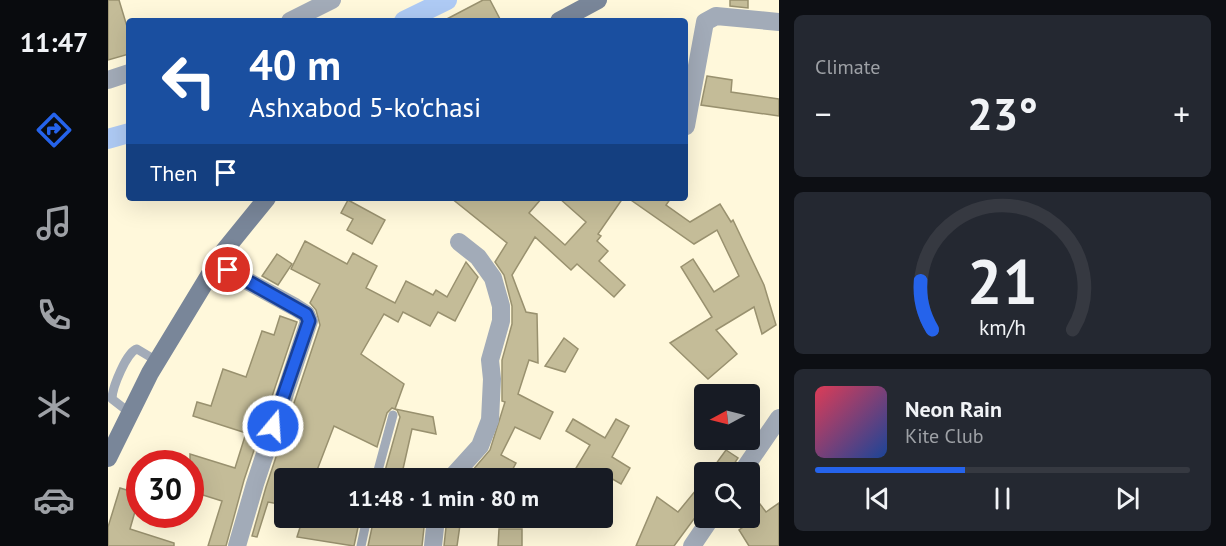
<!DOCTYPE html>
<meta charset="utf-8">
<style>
:root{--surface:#171b24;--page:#242831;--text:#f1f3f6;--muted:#9ea1a6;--line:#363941;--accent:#2563eb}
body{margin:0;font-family:"PT Sans",sans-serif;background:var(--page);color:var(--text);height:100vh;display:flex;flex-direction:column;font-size:22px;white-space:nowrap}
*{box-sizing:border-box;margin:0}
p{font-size:20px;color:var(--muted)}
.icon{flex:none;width:33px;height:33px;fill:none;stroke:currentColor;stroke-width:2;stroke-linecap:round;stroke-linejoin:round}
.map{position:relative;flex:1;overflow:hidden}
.panel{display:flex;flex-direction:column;gap:15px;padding:15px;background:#0d0f14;width:447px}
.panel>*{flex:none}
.top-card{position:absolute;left:18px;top:18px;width:562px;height:183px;border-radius:6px;box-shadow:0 6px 24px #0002;background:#1a4fa0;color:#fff;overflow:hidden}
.needle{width:39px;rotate:263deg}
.fabs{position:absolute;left:586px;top:384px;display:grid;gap:12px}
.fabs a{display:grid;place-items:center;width:66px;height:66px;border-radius:6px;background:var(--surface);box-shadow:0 6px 24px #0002;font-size:30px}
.speed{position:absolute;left:18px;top:450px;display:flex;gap:12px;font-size:30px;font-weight:700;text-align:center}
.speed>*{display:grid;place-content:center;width:78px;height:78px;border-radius:50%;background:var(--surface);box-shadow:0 6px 24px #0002;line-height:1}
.speed .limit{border:9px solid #d22;background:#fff;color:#111}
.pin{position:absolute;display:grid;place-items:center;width:51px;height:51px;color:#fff;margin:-26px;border:3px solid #fff;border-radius:50%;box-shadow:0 2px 6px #0007}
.me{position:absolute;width:66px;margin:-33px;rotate:18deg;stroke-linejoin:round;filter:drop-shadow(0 0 4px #0008)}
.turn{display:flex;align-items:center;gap:21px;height:126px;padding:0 24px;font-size:27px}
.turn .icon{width:78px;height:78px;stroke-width:2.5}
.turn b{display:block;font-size:42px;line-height:51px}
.then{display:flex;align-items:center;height:57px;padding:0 24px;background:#0003;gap:12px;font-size:22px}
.big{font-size:45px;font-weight:600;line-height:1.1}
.panel .card{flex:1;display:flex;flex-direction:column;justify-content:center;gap:9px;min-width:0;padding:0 21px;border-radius:9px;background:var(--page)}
.panel .dial{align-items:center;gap:0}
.dial svg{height:156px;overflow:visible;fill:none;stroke:var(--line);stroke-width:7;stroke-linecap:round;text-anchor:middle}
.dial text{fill:var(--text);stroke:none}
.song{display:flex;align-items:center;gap:18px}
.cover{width:72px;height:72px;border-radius:9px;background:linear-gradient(135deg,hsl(350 70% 55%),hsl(220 70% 35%))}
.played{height:6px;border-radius:3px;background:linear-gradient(90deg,var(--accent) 40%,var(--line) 40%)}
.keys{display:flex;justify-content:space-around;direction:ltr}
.heat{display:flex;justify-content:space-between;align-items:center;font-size:33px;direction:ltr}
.trip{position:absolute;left:166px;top:468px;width:339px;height:60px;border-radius:6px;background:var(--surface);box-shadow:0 6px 24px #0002;font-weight:600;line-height:60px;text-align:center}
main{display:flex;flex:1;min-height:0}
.dock{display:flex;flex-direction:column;width:108px;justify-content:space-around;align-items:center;background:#090b0e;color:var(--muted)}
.dock .icon{width:42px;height:42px}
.dock .current{color:var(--accent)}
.dock b{font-size:27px;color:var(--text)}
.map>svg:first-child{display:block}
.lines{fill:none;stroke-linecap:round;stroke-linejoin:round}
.canal{stroke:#aecaf4;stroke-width:20}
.building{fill:#c4bc98;stroke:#99916f;stroke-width:1.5}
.service{stroke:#a2abb8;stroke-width:9}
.minor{stroke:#a2abb8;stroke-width:18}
.secondary{stroke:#798699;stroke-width:18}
.route-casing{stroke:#184099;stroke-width:15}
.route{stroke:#2563eb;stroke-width:10}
</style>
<main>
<nav class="dock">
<b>11:47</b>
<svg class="icon current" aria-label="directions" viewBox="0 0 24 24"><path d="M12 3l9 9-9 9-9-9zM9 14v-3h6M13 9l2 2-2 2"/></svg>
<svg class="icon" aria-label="music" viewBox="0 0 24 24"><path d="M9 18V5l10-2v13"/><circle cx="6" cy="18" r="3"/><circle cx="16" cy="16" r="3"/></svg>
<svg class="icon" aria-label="phone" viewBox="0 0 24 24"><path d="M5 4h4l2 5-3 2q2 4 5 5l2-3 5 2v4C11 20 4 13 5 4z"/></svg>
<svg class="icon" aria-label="climate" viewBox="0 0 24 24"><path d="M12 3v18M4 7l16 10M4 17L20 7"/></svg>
<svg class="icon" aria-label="car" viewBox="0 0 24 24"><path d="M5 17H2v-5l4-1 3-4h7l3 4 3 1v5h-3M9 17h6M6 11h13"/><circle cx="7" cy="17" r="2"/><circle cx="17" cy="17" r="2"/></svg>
</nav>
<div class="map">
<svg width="671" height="546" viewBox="0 0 671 546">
<rect width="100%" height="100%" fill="#fff8db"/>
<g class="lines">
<!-- canal -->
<g class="canal">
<path d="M296,21L339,0"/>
<path d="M0,139L21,133"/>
</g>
</g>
<!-- building -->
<g class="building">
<path d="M0,0H11L21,33V54L0,60Z"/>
<path d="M375,0H382L393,21H335Z"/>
<path d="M622,0H640V8L622,6Z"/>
<path d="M599,76L624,80L623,92L671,99V116L593,105Z"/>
<path d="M343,198H434L421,213L457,245L478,222L451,198H515L490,234L493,236L489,241L500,251L491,261L517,285L506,297L469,264L463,270L427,237L404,275L418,312L429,314L430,363L421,360L410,394L445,412L432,439L407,427L393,455L408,463L400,478L382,471L375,478H358L382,450L397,402L394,401V360L404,324V306L396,275L387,262L399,243Z"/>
<path d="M520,198H563L558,205L582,222L612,204L623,222L625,220L656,285L668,325L654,334L646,307L608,330L629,354L600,379L562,343L604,317L573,267L585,259L606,292L631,276L609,230L586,244Z"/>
<path d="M240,200L277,220L264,244L239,230L245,219L233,213Z"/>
<path d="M197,241L239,264L245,253L269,266L258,288L287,303L298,281L325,295L328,290L339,297L358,262L370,277L347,321L330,312L322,326L295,312L290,322L276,314L253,354L296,384L287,409L325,417L328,434L304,429L293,478H275L292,417L289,410L284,408L279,413L269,447L226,426L206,478H177V505L160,502L149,537L144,536L158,487L212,325L208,310L202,303L212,284L183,269Z"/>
<path d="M169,254L184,264L170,285L154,276Z"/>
<path d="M172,316L189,322L136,480L118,546H100L114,501L82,491V454L127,468L138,433L85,416L89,402L103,406L115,369L138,377L154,331L166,335Z"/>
<path d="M456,338L470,349L457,372L437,366Z"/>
<path d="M465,419L497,438L508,419L521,426L504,457L522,468L513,484L487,469L481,478H462L482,445L458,431Z"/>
<path d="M618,450L630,458L624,467L620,472H602Z"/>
<path d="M597,479V504L566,546H528L549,497L570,512Z"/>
<path d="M12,488L32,494L22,529L66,543V546H0V527Z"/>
<path d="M671,503V546H641L631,530L644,521L642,512L652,504L658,512Z"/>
<path d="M195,518H252L246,546L189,537Z"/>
<path d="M266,518H317L314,546H260Z"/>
<path d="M339,518H353L349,546H336Z"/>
<path d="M391,529H414V546H390Z"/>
</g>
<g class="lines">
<!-- service -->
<g class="service">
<path d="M22,413L4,399C4,388 19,351 29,349L49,361"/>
<path d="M268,478L285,415"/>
<path d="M253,546L259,518"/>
</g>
<!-- minor -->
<g class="minor">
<path d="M182,21L224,0"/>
<path d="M0,80L21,73"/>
<path d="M578,126L597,22L608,16L671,22"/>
<path d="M108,264L187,307L198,314L201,321L147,484L129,546"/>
<path d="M634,472L671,418"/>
<path d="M343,478L372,446L382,420L384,379L382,360L393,321V306L385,278L370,257L351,242"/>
<path d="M325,546L328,518"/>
<path d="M584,546L603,518"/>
</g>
<!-- secondary -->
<g class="secondary">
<path d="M451,21L490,0"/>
<path d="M0,458L42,373L116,251L159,198"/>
</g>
</g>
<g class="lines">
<!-- route casing -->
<g class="route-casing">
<path id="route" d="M120,270L198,314L201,321L165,426"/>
</g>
<!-- route -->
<use href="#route" class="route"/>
</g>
</svg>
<div class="fabs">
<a><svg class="needle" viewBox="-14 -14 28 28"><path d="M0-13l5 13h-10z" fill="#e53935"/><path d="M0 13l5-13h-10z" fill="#9ea1a6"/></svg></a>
<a><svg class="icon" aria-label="search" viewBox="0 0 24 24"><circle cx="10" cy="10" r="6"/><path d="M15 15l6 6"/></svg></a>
</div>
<div class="speed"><div class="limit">30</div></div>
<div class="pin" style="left:120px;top:270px;background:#d93025"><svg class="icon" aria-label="arrive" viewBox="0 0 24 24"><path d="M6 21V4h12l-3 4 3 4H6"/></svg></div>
<svg class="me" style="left:165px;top:426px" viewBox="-20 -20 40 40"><circle r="17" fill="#2563eb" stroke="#fff" stroke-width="3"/><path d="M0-11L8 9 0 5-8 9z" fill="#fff"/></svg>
<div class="trip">11:48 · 1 min · 80 m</div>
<div class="top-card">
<div class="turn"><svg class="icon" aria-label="left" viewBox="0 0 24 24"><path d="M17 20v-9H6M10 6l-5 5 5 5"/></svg><div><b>40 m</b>Ashxabod 5-ko'chasi</div></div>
<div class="then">Then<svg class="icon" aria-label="arrive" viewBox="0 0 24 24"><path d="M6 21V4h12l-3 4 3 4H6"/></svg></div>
</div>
</div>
<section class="panel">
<div class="card"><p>Climate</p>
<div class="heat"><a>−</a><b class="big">23°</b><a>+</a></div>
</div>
<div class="card dial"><svg viewBox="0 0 100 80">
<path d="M14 69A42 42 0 1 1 86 69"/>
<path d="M14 69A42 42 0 0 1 8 44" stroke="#2563eb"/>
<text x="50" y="56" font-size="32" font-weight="700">21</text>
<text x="50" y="72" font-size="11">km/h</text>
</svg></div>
<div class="card">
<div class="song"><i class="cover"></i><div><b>Neon Rain</b><p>Kite Club</p></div></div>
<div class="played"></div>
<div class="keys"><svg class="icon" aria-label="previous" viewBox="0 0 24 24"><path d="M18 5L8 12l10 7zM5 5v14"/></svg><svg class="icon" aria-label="pause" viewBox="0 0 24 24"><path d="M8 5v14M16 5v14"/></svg><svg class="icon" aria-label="next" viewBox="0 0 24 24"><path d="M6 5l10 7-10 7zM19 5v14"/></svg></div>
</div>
</section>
</main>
